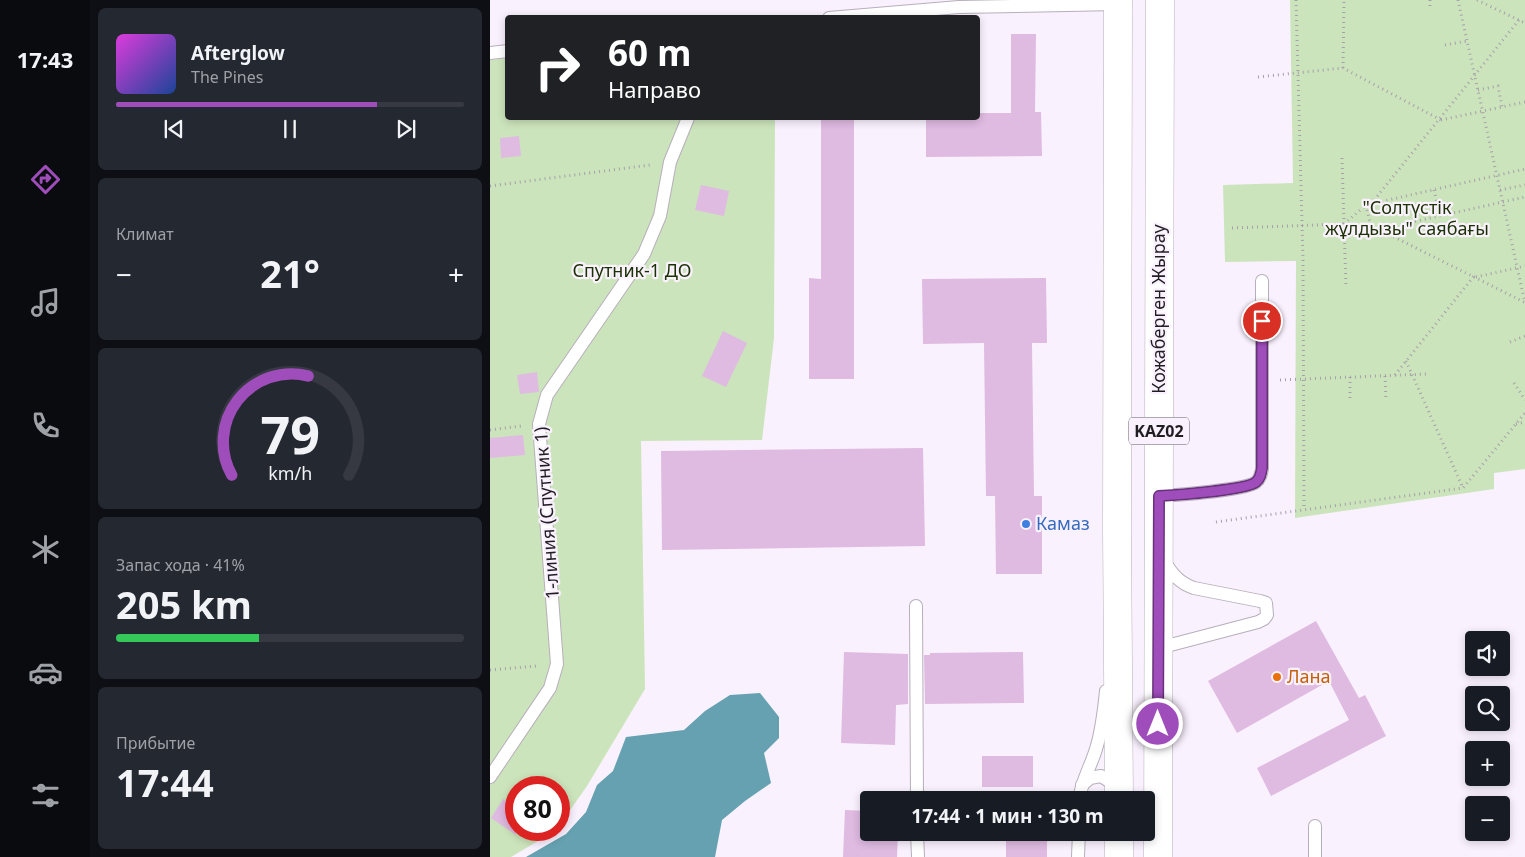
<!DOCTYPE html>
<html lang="ru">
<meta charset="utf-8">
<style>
:root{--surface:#171b24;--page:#242831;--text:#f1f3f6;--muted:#9ea1a6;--line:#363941;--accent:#a04dbc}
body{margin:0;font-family:"Noto Sans",sans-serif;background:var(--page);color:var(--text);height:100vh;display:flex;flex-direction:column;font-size:19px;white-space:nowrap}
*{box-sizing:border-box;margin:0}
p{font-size:16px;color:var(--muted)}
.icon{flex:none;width:28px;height:28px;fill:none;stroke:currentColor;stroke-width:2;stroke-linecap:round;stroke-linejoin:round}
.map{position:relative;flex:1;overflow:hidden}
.panel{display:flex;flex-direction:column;gap:8px;padding:8px;background:#0d0f14;width:400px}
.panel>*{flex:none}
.banner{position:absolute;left:15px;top:15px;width:475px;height:105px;border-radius:5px;box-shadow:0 2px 8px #0003;background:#202124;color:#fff;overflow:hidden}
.buttons{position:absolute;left:975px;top:631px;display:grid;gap:10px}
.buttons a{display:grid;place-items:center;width:45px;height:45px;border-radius:5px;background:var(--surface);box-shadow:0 2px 8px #0003;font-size:25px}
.speed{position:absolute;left:15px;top:776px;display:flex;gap:10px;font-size:25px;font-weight:700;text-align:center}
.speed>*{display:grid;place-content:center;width:65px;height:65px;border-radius:50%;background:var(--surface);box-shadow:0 2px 8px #0003;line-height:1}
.speed .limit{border:8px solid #d22;background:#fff;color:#111}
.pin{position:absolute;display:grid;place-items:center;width:42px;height:42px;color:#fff;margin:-21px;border:2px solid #fff;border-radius:50%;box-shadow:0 1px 5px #0007}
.me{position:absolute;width:55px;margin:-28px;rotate:0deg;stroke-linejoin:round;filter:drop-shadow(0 0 4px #0008)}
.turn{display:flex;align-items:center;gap:18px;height:105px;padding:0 20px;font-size:22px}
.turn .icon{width:65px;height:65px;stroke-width:2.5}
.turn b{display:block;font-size:35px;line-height:42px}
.big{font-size:38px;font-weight:700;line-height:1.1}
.panel .tile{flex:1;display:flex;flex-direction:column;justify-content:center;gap:8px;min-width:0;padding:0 18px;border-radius:8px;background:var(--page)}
.panel .dial{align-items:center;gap:0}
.dial svg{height:130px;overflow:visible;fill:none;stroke:var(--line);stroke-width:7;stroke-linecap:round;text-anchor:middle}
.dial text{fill:var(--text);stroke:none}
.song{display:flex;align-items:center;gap:15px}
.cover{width:60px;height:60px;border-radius:8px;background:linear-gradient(135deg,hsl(300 70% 55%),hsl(220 70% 35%))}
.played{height:5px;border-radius:2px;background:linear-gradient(90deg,var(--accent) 75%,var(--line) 75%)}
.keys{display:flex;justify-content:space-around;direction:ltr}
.heat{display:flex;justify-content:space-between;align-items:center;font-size:28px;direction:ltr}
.charge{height:8px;border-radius:4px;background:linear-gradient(90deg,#34c759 41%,var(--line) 0)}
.trip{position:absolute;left:370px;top:791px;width:295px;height:50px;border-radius:5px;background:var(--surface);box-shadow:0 2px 8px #0003;font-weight:700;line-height:50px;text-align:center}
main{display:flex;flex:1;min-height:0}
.tabs{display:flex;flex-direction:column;width:90px;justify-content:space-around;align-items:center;background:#090b0e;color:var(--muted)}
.tabs .icon{width:35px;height:35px}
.tabs .selected{color:var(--accent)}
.tabs b{font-size:22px;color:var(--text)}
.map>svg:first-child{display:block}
.green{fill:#cce4bc}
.water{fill:#65a1b0}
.building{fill:#dfbae1}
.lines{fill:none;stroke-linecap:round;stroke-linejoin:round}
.lane-casing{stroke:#b7afbb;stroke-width:14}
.highway-casing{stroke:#b7afbb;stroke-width:29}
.path{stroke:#a6a0aa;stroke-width:3;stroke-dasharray:1 4;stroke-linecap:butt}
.lane{stroke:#fff;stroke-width:12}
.highway{stroke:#fff;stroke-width:28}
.route-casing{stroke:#68327a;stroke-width:12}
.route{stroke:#a04dbc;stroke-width:9}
.shop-dot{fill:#3f7fe0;stroke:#faf1fe;stroke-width:2}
.food-dot{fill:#e8710a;stroke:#faf1fe;stroke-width:2}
.labels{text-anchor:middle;stroke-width:4.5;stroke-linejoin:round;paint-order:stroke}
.shield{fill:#faf1fe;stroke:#615d64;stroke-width:1}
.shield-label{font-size:16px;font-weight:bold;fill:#201e22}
.park-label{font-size:18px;fill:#1a3101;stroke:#faf1fe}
.street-label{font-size:18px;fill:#201e22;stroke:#faf1fe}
.shop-label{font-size:18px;fill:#366cbe;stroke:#faf1fe;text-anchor:start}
.food-label{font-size:18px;fill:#c56008;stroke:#faf1fe;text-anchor:start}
</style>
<main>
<nav class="tabs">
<b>17:43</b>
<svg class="icon selected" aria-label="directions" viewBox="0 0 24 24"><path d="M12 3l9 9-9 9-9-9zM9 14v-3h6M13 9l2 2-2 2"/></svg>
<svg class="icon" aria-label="music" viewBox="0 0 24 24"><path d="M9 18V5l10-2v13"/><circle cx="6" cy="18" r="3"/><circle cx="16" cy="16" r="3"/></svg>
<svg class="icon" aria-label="phone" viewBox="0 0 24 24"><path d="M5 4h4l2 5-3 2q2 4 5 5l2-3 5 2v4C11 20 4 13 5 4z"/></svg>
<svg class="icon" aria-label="climate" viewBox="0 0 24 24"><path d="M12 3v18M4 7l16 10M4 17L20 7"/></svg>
<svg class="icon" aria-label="car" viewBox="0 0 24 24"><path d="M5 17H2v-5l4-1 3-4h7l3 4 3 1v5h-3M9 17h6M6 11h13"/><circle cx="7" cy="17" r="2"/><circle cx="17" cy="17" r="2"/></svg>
<svg class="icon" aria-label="filters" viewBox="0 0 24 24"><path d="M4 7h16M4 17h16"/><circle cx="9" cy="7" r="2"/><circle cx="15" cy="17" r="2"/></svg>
</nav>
<section class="panel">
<div class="tile">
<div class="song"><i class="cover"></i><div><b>Afterglow</b><p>The Pines</p></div></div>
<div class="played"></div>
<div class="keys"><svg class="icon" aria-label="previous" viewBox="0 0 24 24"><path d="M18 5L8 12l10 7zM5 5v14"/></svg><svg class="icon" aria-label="pause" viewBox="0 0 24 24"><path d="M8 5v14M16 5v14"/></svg><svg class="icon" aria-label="next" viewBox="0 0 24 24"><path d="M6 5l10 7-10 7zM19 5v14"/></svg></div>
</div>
<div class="tile"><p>Климат</p>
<div class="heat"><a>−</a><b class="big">21°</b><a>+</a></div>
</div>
<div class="tile dial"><svg viewBox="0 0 100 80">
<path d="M14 69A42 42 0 1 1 86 69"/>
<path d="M14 69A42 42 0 0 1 61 8" stroke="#a04dbc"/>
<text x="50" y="56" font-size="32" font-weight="700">79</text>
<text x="50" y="72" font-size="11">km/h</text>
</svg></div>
<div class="tile"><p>Запас хода · 41%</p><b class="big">205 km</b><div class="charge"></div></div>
<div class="tile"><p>Прибытие</p><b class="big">17:44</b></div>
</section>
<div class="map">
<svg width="1035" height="857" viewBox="0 0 1035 857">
<rect width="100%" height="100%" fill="#faf1fe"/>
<!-- green -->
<g class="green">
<path d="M800,0H1035V469L1004,473V489L805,518L806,261L735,262L733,185L803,183Z"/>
<path d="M17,58L18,118H285L284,338L272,440L151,441L155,689L97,786L69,826V788H26V830H66L65,831L21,857H0V60Z"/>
</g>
<!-- water -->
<path class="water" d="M270,693L289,717V738L274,753L281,783L255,801L232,820L225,857H36L76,834L96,812L107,785L123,771L136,737L194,730L215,711L240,695Z"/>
<!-- building -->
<g class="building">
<path d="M521,34H546L545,112H551L552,156L436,157V118H488V113H521Z"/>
<path d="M331,118H364V379H319V278L331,279Z"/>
<path d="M29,136L31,156L11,158L10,138Z"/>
<path d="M211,185L239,191L234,216L205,210Z"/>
<path d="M556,278L557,343H542L544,496H552V574H506L505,496H496L494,343L433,344L432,279Z"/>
<path d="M233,331L257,343L236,387L212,376Z"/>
<path d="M47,372L49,392L30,394L27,375Z"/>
<path d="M33,435L35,455L0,458V438Z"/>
<path d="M433,448L435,546L172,550L171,451Z"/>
<path d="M826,621L869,698L875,695L896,736L781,796L767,768L859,720L839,681L747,733L718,681Z"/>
<path d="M354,652L418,654V704L406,705L405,745L351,743Z"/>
<path d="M533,652L534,703L435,704L434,655H440V653Z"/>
<rect x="492" y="756" width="51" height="31"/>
<path d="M13,799L26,808V835L1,818Z"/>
<path d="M355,810L379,811V832H408L407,857H353Z"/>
<rect x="516" y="832" width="41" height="25"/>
</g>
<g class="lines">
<!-- lane casing -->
<g class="lane-casing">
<g id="lane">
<path d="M339,18L469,7L628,4"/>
<path d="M0,53L18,51"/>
<path d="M669,496C685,495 757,490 766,482C770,479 771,474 772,469V281"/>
<path d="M426,606L427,800"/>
<path d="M669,648L768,622L774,619L777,615L776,603L770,601L704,588C689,583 681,573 674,560"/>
<path d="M0,777L60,688L67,664L49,424L57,395L154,254L170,216L180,162L198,118"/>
<path d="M592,785L600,778L611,776L622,783L626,790"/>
<path d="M589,800C591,782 601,766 606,749C612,730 614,711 616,691"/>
<path d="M825,826V857"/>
<path d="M427,832L428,857"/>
<path d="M588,857L589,832"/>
</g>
</g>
<!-- highway casing -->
<g class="highway-casing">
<g id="highway">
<path d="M628,0L627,531L629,800"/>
<path d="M629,832V857"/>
<path d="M668,857L670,0"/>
</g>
</g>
<!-- path -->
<g class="path">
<path d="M806,0L813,260L814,510"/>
<path d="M968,0L1035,303"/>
<path d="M987,0L1035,23"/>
<path d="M940,6V0"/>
<path d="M955,45L977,41"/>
<path d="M853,68L854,0"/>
<path d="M768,77L853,68L951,120"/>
<path d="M988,90L1008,86L1012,107"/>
<path d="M951,120L1035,102"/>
<path d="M852,158L856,287"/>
<path d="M0,186L160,165"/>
<path d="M944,190L950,216"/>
<path d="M1010,190L1035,185"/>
<path d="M881,204L1029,20"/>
<path d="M876,205L882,231"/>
<path d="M854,224L876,205L1035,169"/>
<path d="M742,228L854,224L882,231L1035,197"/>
<path d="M890,230L1034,302"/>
<path d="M986,277L1035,266"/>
<path d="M1020,342L1035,336"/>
<path d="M916,361L973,488"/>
<path d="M905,375L984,276"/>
<path d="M895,376L896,401"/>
<path d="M860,377V401"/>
<path d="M790,380L936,374"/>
<path d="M1024,383L1035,400"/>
<path d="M1026,424L1035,422"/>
<path d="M0,430L31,426"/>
<path d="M726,522L973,488L1035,413"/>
<path d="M0,670L47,666"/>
</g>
<!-- lane -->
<use href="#lane" class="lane"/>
<!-- highway -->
<use href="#highway" class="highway"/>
</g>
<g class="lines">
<!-- route casing -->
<g class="route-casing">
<path id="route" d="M668,724L669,496C685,495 757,490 766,482C770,479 771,474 772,468V321"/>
</g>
<!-- route -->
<use href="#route" class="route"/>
</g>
<!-- markers -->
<circle class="shop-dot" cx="536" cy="524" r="5"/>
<circle class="food-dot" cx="787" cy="677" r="5"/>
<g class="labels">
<!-- shield labels -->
<rect class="shield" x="639" y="417.5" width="60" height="27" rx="4"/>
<g class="shield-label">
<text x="669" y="437">KAZ02</text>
</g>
<!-- park labels -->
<g class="park-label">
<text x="917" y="214">"Солтүстік<tspan x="917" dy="21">жұлдызы" саябағы</tspan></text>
<text x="142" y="277">Спутник-1 ДО</text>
</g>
<!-- street labels -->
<g class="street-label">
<text transform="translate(669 309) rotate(-90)" y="6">Кожаберген Жырау</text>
<text transform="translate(57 513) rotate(-94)" y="6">1-линия (Спутник 1)</text>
</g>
<!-- shop labels -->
<g class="shop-label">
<text x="546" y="530">Камаз</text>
</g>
<!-- food labels -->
<g class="food-label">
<text x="797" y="683">Лана</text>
</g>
</g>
</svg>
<div class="buttons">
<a><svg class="icon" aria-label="sound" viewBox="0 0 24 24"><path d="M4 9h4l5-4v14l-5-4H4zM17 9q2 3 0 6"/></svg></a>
<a><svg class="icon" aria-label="search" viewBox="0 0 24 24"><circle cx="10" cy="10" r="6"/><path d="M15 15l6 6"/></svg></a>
<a>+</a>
<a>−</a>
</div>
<div class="speed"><div class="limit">80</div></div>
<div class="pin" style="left:772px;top:321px;background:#d93025"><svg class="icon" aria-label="arrive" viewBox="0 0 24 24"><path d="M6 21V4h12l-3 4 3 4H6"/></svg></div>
<svg class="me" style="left:668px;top:724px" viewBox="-20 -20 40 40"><circle r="17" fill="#a04dbc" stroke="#fff" stroke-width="3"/><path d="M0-11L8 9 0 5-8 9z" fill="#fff"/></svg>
<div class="trip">17:44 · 1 мин · 130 m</div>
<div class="banner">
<div class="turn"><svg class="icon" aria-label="right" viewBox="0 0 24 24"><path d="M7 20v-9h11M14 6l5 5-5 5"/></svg><div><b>60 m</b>Направо</div></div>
</div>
</div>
</main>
